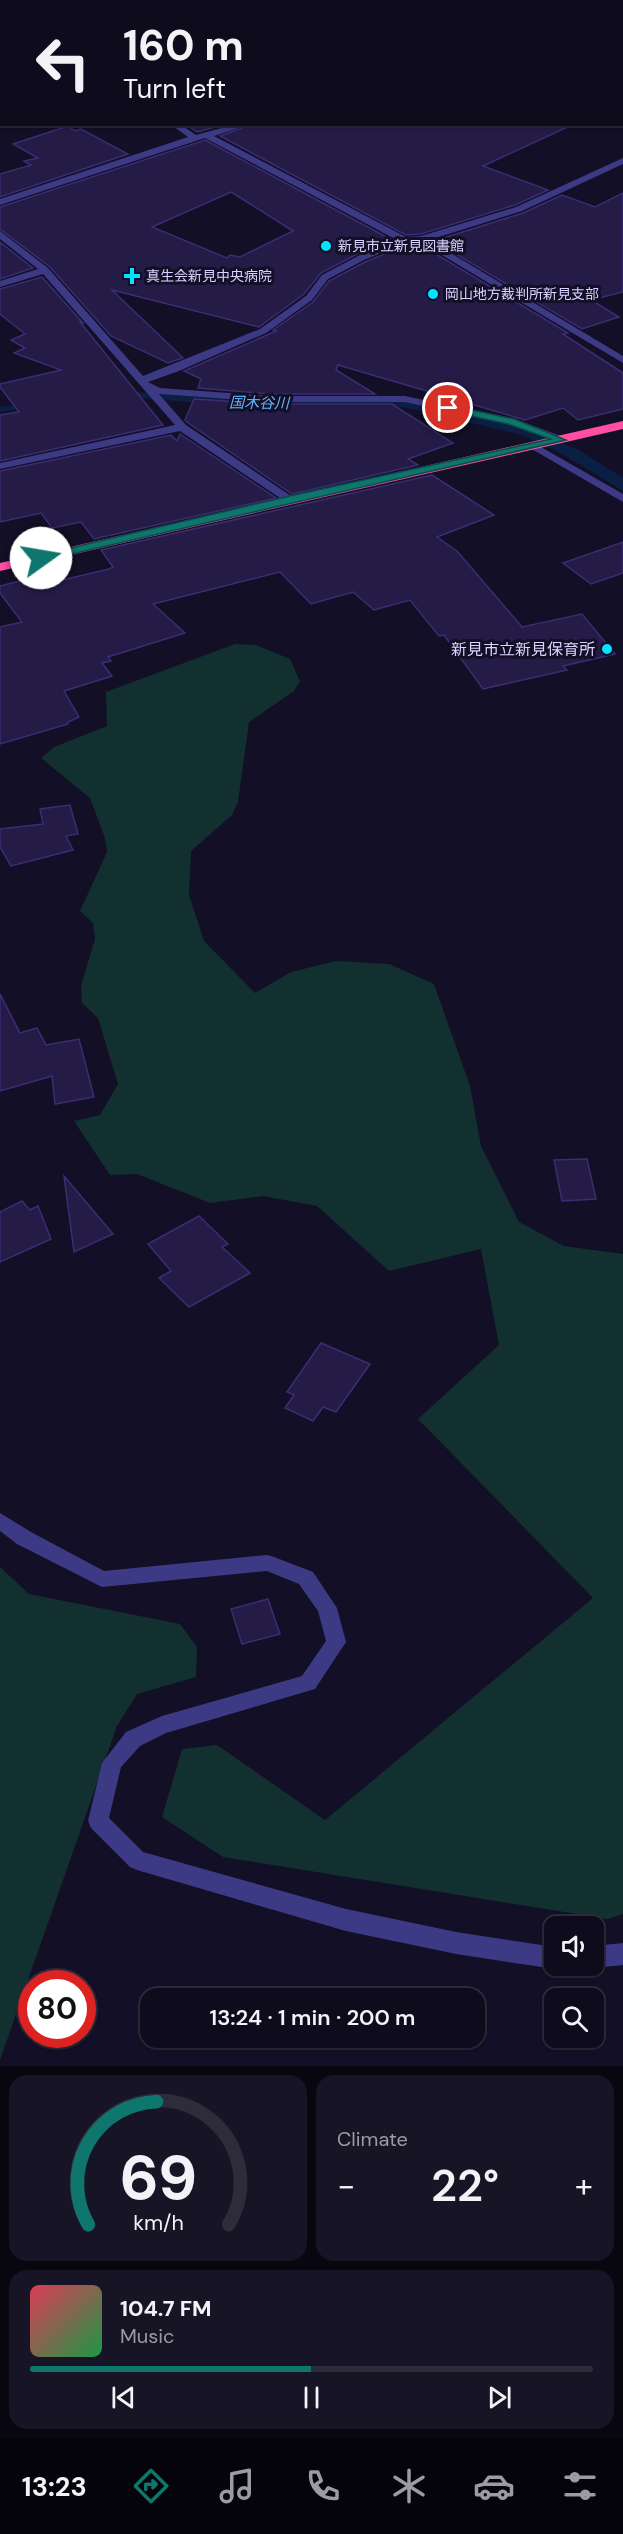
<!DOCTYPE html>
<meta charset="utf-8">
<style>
:root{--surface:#0e0b1c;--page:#171425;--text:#f1f3f6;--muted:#9b9ba3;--line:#2e2b3b;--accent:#0f766e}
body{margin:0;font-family:"DM Sans","Noto Sans JP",sans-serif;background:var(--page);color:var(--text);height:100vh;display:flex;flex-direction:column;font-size:22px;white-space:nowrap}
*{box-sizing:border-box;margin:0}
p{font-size:20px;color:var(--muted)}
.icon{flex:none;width:33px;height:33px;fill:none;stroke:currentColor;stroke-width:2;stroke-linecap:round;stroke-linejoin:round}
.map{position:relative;height:2066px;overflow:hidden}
.details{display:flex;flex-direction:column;gap:9px;padding:9px;background:#08060f;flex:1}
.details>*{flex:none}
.top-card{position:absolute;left:0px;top:0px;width:624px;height:126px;box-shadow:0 2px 4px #0004,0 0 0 2px var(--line);background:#0e0b1c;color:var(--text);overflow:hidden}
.fabs{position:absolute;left:544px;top:1916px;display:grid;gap:12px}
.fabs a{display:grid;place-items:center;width:60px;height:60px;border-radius:12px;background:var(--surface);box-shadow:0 2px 4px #0004,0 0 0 2px var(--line);font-size:30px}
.speed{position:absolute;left:18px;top:1970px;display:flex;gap:12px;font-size:30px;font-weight:700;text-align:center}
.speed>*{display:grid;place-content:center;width:78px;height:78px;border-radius:50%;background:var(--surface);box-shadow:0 2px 4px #0004,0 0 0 2px var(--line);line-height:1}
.speed .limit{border:9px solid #d22;background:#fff;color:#111}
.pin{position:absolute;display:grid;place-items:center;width:51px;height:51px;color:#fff;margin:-26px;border:3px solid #fff;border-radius:50%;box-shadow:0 2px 6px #0007}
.me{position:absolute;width:66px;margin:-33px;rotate:77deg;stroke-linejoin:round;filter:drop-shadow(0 0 4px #0008)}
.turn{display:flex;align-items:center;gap:21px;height:126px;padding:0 24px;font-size:27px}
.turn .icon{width:78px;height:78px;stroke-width:2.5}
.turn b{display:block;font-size:42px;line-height:51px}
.big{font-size:45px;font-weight:600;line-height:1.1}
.details .tile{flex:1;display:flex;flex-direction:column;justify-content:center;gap:9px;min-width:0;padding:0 21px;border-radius:18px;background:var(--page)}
.details .dial{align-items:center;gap:0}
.dial svg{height:156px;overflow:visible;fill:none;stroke:var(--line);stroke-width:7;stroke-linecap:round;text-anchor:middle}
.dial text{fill:var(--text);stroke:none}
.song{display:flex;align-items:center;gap:18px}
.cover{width:72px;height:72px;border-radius:9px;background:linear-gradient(135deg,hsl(350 70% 55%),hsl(140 70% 35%))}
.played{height:6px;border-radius:3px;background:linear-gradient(90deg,var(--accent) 50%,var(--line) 50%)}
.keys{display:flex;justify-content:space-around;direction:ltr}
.heat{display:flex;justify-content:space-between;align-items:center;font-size:33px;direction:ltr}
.details .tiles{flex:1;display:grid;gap:9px;grid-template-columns:1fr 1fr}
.tile:last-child{grid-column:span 2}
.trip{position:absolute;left:140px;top:1988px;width:345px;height:60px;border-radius:18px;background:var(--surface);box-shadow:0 2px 4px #0004,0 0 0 2px var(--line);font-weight:600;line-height:60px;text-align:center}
.menu{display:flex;height:96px;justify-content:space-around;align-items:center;background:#06040b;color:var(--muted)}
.menu .icon{width:42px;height:42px}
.menu .current{color:var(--accent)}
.menu b{font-size:27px;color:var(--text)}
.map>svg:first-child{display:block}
.green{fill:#12302f}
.water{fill:#0a1f44}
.building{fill:#241b47;stroke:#3b2d73;stroke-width:1.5;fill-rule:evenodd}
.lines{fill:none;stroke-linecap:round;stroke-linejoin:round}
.minor{fill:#3d3a85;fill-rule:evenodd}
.major{fill:#c25bff;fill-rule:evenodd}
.highway{fill:#ff4fa3;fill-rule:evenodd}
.rail{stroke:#00e5ff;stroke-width:2;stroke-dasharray:5 4;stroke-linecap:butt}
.route{fill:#0f766e;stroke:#0a4d48;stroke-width:1.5}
.poi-dot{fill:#00e5ff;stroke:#130f26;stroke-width:2}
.labels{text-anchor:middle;stroke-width:6;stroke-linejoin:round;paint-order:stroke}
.far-poi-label{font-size:14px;fill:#d9d4ff;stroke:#130f26;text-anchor:start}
.far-water-label{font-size:15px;font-style:italic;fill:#62b6ff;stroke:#130f26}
.poi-label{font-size:16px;fill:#d9d4ff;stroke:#130f26;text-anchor:end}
</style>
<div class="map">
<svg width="623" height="2066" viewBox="0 0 623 2066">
<rect width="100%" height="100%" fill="#130f26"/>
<!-- green -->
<g class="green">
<path d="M235,644L256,645L290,659L300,681L294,691L249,722L238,802L232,815L191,851L189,895L204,941L255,993L291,972L336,961L389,964L434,984L470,1086L481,1146L519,1222L564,1246L623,1254V1914L608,1919L223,1857L162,1817L182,1749L217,1745L325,1820L593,1598L418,1419L499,1345L481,1249L389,1271L317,1206L263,1196L210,1203L137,1174L110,1175L74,1121L100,1115L118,1084L98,1018L82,1003L81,986L95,939L93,923L80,911L107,852L105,838L90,798L41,758L54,747L107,726L106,692Z"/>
<path d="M0,1567L29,1594L180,1624L197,1647L196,1677L137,1694L117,1726L0,2060Z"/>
</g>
<!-- water -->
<path class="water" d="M112,390L197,397L402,400L520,427L577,449L623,478V491L564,455L523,435L398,406H239L139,398L74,400L0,412V407Z"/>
<!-- building -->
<g class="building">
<path d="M185,124H226L197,132Z"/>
<path d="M253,124H574L483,166L548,190L515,205L421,234L406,235L220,136Z"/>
<path d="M68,126L75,131L81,129L128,154L0,197V174L31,165L24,161L38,158L13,144Z"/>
<path d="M205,140L392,240L357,254L321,273L304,294L259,327L112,290L183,358L168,363L111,336L50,267L0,229V207ZM231,192L293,231L240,257L230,255L227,258L152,227Z"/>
<path d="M623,193V292L591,300L619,317L582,329L434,241L523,213L562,195L595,207Z"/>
<path d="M0,242L33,268L0,279Z"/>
<path d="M419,244L568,333L563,334L623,373V409L578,420L563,408L525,420L338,365L336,370L375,394H270L198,388L201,379L184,371L276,331L273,330L313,302L329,281L365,262L407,245Z"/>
<path d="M42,277L83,323L80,322L163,425L0,461V415L19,412L0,387V384L61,370L14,353L25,348L11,340L25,334L0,314V289Z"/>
<path d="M194,399L270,404H392L453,443L408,459L418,465L292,494L188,423L185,420Z"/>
<path d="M180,434L276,498L94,539L81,522L52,528L41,513L0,522V471L171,435L177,441Z"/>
<path d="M432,475L494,515L437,537L457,551L522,627L582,614L615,654L563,666L567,670L483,689L444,635L439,636L410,600L374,610L353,592L311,604L280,572L153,604L185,633L108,657L111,661L102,663L112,676L64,691L79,717L68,722V724L0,744V627L22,622L0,593V586L31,578L37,586L109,569L113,567L101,550Z"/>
<path d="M623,542V573L591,584L563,563Z"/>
<path d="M70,805L78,834L66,836L73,850L11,866L0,847V829L43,824L40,809Z"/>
<path d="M0,994L20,1033L37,1028L46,1045L79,1039L94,1097L55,1104L52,1076L0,1091Z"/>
<path d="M587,1159L596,1199L562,1201L554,1160Z"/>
<path d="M64,1176L113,1234L74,1252Z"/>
<path d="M22,1201L30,1210L38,1206L51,1239L0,1262V1212Z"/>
<path d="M199,1216L228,1244L222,1247L250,1273L189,1307L159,1278L171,1271L148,1244Z"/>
<path d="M321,1343L370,1364L336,1412L323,1407L313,1421L285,1408L294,1395L287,1392Z"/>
<path d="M268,1599L280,1634L242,1644L231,1609Z"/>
</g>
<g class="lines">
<!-- minor -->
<g class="minor">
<rect x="622" y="18" width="1" height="4"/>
<path d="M623,85V90H622V85Z"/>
<path d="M0,121L2,124L5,125H0Z"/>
<path d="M622,121L623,125H619L622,124Z"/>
<path d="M170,124H180L196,135L236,124H251L214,136L406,237L421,236L516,207L623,158V164L522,211L429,240L623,356V363L420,242L406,243L364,260L328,279L312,300L266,333L179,371L148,382L160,388L270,396H405L515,419L566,438V442H558L508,424L405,402H270L159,394L186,425L294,498V502H286L180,431L0,469V463L175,425L43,274L0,287V281L38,269L0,239V231L48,268L143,376L260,329L306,296L322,275L358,256L397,240L205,138L0,205V199L188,137Z"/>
<path d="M534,443L623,494V502L530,448L529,446Z"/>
<path d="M0,1513L31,1532L104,1571L267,1555L274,1557L313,1572L337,1608L346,1642L315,1689L166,1733L140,1746L121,1767L109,1818L143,1852L346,1909L456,1932L555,1947V1965L563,1966L555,1969L456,1954L346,1931L137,1870L130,1867L91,1828L88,1821L102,1763L126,1732L162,1716L302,1676L326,1641L318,1611L299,1584L267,1571L102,1587L17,1544L0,1531Z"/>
<path d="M623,1943V1965L594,1968L587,1965H594V1946Z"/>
</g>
<!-- major -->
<g class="major">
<path d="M242,0H261L260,2Z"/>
<rect x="0" y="29" width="2" height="4"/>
</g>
<!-- highway -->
<path class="highway" d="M623,421V429L0,571V563Z"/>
<!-- rail -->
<path class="rail" d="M98,2L118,0"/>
</g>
<!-- route -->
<path class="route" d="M448,405L514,419L566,440L41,561L36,558L41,555L290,496L551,439L508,424L444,410L443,408Z"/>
<!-- markers -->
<g class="poi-dot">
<circle cx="326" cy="246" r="6"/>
<path d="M129 267h6v6h6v6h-6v6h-6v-6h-6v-6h6z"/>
<circle cx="433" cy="294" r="6"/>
<circle cx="607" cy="649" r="6"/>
</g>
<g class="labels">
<!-- far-poi labels -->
<g class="far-poi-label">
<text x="338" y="251">新見市立新見図書館</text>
<text x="146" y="281">真生会新見中央病院</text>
<text x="445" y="299">岡山地方裁判所新見支部</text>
</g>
<!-- far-water labels -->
<g class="far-water-label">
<text transform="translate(259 403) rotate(1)" y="5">国木谷川</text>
</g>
<!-- poi labels -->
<g class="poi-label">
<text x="595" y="655">新見市立新見保育所</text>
</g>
</g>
</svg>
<div class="fabs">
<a><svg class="icon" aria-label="sound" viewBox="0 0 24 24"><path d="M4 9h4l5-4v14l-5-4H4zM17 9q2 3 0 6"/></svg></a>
<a><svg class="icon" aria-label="search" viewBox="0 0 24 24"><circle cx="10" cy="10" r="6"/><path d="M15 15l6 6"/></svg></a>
</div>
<div class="speed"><div class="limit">80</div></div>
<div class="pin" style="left:448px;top:408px;background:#d93025"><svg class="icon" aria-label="arrive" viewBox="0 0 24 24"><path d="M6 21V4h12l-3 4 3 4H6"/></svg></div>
<svg class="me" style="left:41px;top:558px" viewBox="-20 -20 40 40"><circle r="19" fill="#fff"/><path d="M0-13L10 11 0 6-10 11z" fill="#0f766e"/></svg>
<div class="trip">13:24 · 1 min · 200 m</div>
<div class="top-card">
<div class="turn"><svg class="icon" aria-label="left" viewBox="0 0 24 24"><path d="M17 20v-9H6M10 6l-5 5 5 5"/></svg><div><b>160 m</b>Turn left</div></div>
</div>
</div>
<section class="details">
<div class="tiles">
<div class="tile dial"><svg viewBox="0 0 100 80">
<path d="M14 69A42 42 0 1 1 86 69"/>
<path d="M14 69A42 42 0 0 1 49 6" stroke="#0f766e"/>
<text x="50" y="56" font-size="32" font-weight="700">69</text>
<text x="50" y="72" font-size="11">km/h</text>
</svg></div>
<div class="tile"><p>Climate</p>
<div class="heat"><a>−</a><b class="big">22°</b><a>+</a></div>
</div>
<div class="tile">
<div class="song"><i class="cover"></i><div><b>104.7 FM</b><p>Music</p></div></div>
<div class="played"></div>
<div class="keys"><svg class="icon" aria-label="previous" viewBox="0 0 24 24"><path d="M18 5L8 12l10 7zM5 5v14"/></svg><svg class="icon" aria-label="pause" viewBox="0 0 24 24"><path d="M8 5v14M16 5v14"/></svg><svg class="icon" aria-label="next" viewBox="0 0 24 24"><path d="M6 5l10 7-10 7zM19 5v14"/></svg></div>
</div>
</div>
</section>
<nav class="menu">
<b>13:23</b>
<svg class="icon current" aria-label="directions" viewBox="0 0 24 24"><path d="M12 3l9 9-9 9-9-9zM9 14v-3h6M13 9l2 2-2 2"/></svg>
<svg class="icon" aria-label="music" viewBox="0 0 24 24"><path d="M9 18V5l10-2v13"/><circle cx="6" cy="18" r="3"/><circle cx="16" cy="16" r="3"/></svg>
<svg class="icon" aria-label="phone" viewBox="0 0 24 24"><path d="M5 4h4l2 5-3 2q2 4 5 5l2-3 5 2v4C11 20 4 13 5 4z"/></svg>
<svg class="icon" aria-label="climate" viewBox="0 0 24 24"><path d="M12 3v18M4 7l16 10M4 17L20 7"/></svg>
<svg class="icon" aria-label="car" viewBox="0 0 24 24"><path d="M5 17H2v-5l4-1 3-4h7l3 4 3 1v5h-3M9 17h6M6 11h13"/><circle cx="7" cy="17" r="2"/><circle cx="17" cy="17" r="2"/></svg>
<svg class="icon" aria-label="filters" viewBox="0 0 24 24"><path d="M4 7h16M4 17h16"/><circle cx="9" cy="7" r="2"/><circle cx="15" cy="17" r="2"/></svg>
</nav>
